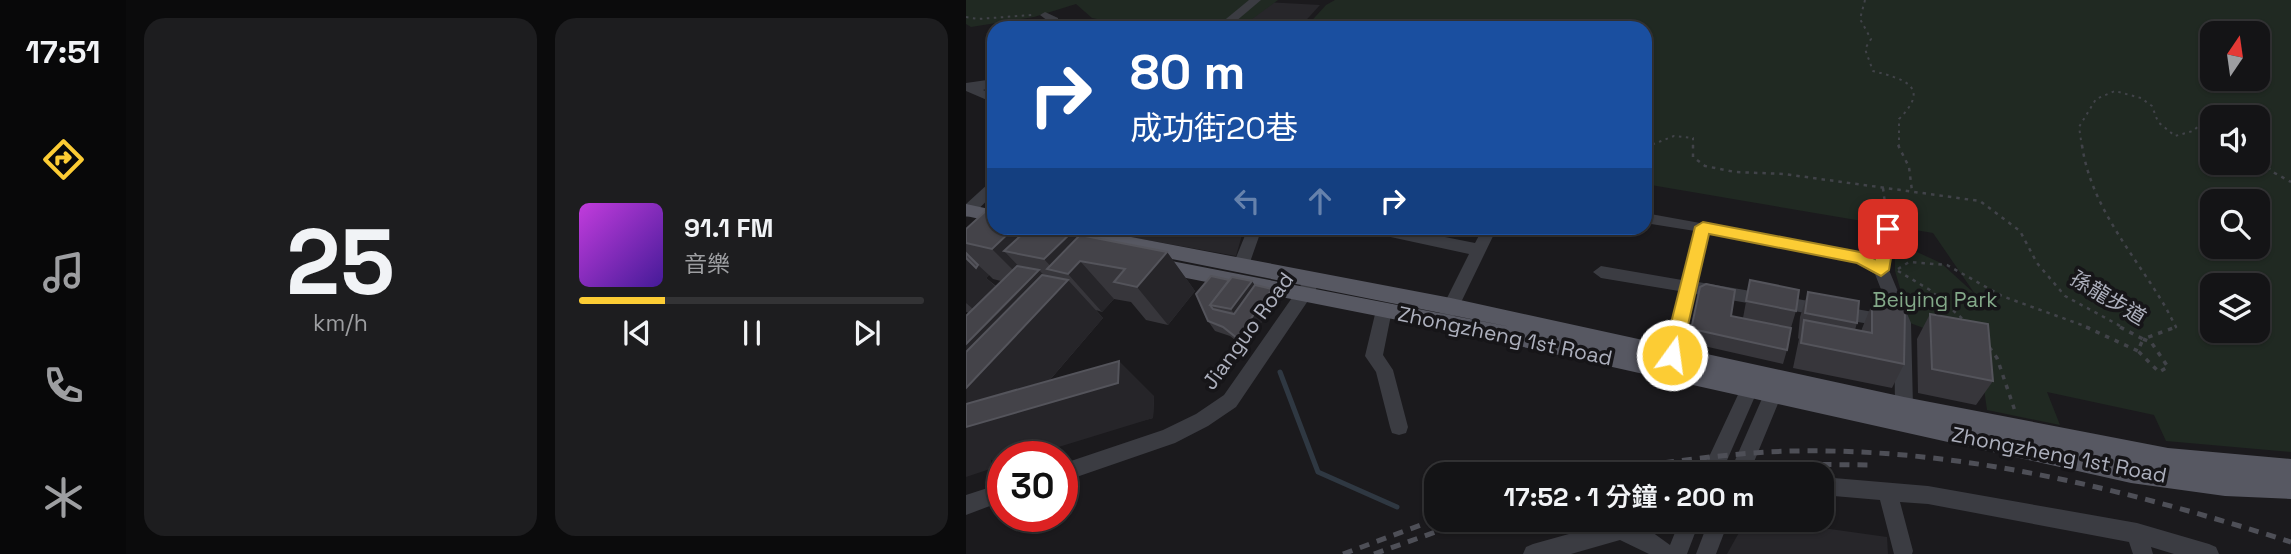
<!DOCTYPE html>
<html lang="zh-TW">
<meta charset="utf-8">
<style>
:root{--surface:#141416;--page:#1d1d1f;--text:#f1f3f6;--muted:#9d9ea1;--line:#333335;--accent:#fccc34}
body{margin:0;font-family:"Space Grotesk","Noto Sans TC",sans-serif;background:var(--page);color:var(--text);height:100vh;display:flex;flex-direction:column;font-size:26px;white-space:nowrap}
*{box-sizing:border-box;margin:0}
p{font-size:23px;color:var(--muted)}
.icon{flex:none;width:38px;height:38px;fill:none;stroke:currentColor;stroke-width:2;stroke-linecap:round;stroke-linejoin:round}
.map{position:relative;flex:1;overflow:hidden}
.details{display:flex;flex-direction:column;gap:18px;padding:18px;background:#0b0b0c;width:840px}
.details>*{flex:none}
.hud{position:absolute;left:21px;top:21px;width:665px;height:214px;border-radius:21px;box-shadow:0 2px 5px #0004,0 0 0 2px var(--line);background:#1a4fa0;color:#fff;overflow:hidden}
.needle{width:46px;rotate:13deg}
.tools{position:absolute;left:1234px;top:21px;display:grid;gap:14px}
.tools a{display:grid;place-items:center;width:70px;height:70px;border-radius:14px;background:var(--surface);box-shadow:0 2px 5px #0004,0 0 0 2px var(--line);font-size:35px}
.speed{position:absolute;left:21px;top:441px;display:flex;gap:14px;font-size:35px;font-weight:700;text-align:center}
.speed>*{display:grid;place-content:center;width:91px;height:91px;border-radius:50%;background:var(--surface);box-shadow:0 2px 5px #0004,0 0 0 2px var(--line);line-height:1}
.speed .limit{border:10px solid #d22;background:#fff;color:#111}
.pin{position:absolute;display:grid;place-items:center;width:60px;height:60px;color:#fff;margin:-30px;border-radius:14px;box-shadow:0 4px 10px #0006}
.me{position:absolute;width:77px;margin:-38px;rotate:14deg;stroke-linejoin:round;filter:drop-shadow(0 0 5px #0008)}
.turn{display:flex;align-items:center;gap:24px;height:147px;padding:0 28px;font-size:32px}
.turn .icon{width:91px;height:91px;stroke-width:2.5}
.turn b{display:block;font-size:49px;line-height:60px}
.lanes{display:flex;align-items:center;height:66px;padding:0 28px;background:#0003;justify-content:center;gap:35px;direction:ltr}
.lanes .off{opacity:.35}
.details .widget{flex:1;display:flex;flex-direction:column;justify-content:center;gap:10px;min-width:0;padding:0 24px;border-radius:21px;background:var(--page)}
.details .dial{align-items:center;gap:0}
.dial b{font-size:91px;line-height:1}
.song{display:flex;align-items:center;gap:21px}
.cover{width:84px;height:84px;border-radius:10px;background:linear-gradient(135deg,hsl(290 70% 55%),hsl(260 70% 35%))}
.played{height:7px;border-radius:4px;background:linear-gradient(90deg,var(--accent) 25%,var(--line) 25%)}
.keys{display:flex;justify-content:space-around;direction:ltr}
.details .tiles{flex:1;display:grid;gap:18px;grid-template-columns:repeat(2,1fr)}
.trip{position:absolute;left:458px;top:462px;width:410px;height:70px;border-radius:21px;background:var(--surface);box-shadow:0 2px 5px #0004,0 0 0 2px var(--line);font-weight:600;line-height:70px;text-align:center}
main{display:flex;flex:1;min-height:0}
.tabs{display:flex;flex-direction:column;width:126px;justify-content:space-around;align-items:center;background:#080809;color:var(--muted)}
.tabs .icon{width:49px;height:49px}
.tabs .selected{color:var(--accent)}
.tabs b{font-size:32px;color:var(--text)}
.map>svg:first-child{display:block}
.built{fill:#27262a}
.green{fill:#202922;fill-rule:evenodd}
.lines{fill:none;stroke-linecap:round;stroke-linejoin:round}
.stream{stroke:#2f3842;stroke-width:5}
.path-far2{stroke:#414349;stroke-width:2;stroke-dasharray:2.5 4.5;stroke-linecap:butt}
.path-far1{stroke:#414349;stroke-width:2.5;stroke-dasharray:3.5 5;stroke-linecap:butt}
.path{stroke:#414349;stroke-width:3.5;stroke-dasharray:4.5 6;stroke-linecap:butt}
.minor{fill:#3b3c42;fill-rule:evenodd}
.major{fill:#575862;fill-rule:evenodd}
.rail{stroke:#4e4f57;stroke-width:5;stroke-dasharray:10 8;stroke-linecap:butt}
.wall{fill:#37363b;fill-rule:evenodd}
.shaded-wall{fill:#262529}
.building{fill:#444349;stroke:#54545b;stroke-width:2}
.route{fill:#fccc34;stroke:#a48522;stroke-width:2}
.labels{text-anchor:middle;stroke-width:7;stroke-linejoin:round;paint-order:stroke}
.street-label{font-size:21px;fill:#adb0bd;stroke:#161518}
.park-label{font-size:21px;fill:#83a989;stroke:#161518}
</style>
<main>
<nav class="tabs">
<b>17:51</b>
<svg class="icon selected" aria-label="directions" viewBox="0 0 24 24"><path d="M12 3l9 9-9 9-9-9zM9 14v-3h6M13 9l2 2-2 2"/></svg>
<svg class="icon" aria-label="music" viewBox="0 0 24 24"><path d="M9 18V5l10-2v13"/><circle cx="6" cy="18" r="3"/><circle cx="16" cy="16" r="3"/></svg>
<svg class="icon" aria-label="phone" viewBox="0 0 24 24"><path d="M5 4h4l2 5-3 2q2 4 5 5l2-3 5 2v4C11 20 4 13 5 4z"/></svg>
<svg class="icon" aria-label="climate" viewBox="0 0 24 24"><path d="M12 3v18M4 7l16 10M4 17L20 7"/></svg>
</nav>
<section class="details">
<div class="tiles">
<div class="widget dial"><b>25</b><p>km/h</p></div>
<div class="widget">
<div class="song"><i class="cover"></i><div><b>91.1 FM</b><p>音樂</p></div></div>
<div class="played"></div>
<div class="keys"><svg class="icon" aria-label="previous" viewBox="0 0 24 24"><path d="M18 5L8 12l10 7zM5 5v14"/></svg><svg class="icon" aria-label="pause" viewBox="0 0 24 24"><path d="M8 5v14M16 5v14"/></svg><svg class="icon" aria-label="next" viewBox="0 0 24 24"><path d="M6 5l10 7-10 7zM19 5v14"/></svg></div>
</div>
</div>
</section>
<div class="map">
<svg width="1325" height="554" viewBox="0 0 1325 554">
<rect width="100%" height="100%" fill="#1b1a1d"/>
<!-- built -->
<g class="built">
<path d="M301,2L354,5L333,28H268Z"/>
<path d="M113,228H278L270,256Z"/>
<path d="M780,520H799L921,537L922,554H761Z"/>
</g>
<!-- green -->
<g class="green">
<path d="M0,0H312L274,28H175L126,18L110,4L68,17L5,27L0,24Z"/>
<path d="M369,0H1325V452L1200,441L1188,415L1081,392L1094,425L1021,410L1014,360L987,339L944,323L929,271V242L975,263L1009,294L967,233L679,184V28H339L360,5ZM1246,33H1292V79H1246ZM1246,117H1292V163H1246ZM1246,201H1292V247H1246ZM1246,285H1292V331H1246Z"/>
</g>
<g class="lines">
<!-- stream -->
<path class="stream" d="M314,372L352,472L431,507"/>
<!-- path-far2 -->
<g class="path-far2">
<path d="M899,0L894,19L905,39L899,49L907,71C937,79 966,86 933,119V147"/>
<path d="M0,17L12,19L66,15"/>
<path d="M680,147L708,136L727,138V147"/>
<path d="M1116,147L1113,127L1130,99L1149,91L1175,98L1186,106L1192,122L1209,136L1227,131L1237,122L1246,123"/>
</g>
<!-- path-far1 -->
<g class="path-far1">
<path d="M727,145V157L739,166L769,172L818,174L1014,201L1054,231L1071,263L1099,296L1158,328"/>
<path d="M932,145L943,167L946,191"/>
<path d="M1116,145C1125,208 1169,255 1200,308L1210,327L1206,328"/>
<path d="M679,147L685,145"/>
<path d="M1292,153L1305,171L1325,182"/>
<path d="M917,188L921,219"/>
<path d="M932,269L943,262L981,265L1036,296L1124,328"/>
<path d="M932,271L964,290L999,321"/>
</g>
<!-- path -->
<g class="path">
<path d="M1120,327L1172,351"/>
<path d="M1154,327L1177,339L1210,327"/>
<path d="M1177,339L1185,342L1202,367L1193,372L1172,351Z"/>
<path d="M1023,347L1031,358L1049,411"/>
</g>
<!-- minor -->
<g class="minor">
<path d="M283,0H295L262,28H249Z"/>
<path d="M79,12L92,18L93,28H81L82,21L74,15Z"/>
<path d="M28,79V87L17,90L28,94V103L0,91V83Z"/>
<path d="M28,181V194L5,216L0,217V204L23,183Z"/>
<path d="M679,213L894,252L909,259L915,229L922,224L927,225L929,229L923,270L945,323L947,407L944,413L938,415L932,413L929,407L928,322L921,327L729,294L715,355L712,360L706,362L700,360L697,355L713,291L635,278L627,272L635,266L716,280L729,231L679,223ZM743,234L890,263L909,274L925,315L732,282Z"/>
<path d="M282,228H296L283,265L275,271L267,265Z"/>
<path d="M420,228H434L509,243L517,228H531L486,321H474L472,316L503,254L420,236L418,232Z"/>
<path d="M348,273L354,275L356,279L354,283L270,407L242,426L209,443L96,482V464L197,430L230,414L258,395L342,275Z"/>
<path d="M418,303L424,305L426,310L417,355L427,370L442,427L440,433L433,435L426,433L424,427L410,372L399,356L410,310L412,305Z"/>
<path d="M799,369L805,371L816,394L783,474H763L798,394L796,389L790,394L755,474H735L777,384Z"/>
<path d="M856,477L962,486L1171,523L1243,544L1250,547L1253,554H1208L1185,547L1187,554H1167L1163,542L962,504L934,502L947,551L946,554H928L914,500L856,495Z"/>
<path d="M37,483V501L0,515V495Z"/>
<path d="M653,520H703L700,527L686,532L704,545L714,520H734L721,554H683L654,540L605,554H557L560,547L567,544Z"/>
<path d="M743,520H763L750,554H730Z"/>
</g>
<!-- major -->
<g class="major">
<path d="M0,204L28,210V222L0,216Z"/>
<path d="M77,228H118L485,298L938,397L1202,448L1325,459V499L1259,496L1165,483L477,329L190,272L183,270L181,265L183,260L190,258L545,327L86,235L80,233Z"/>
</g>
<!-- rail -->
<g class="rail">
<path d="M627,474C685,464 742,456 800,452C979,443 1156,488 1325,542"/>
<path d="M712,474L805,464L904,465"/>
<path d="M377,554L471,519"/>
<path d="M408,554L503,520"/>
</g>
</g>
<!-- wall -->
<g class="wall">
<path d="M28,228H112L119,236L201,252L229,291L202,325L180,320L165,302L148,299L136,312L130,310L137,318L83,381L188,396L187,418L37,457V464L33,465L25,459L24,469L3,313L0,312V229ZM23,275L27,279L35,281L30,286L20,278Z"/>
<path d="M381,228H403L400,232Z"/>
<path d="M784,280L830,311L824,331L821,350L817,364L729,344L725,339L726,325L765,316L777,318Z"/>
<path d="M289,285L312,299L278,347L264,336L249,331L242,321L230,294Z"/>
<path d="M842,292L891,323L889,330L895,331L906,304L938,364L926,388L827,368L833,339L832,338L834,317Z"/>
<path d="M964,314L1027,381L1010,405L952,393L951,339Z"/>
</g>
<!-- shaded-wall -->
<g class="shaded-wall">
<path d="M48,228H112L144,265L114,261L148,299L136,312L102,274L89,271L78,259L38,251L64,278L73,270L92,290L102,280L137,318L57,411L153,361L188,396L187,418L60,457H37V464L33,465L25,459L24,469L0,477V344L60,283L26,249Z"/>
<path d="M201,252L229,291L202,325L171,287Z"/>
<path d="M0,258L12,265L23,275L20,278L37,293L14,315L0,303Z"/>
<path d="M286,281L295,295L274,324L265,309Z"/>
<path d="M306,289L312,299L278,347L271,338Z"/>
</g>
<!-- building -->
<g class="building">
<path d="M22,209L28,210V228H48L26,249L0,243V229Z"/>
<path d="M63,228H110L78,259L38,251Z"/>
<path d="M114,235L201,252L171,287L148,282L159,269L114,261L102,274L81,269Z"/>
<path d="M0,253L12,265L10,268L0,258Z"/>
<path d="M51,266L73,270L0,344V316Z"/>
<path d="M76,275L102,280L0,388V352Z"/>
<path d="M245,276L263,280L244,305L247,309L268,314L289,285L306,289L271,338L257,327L242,321L230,294Z"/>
<path d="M266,277L286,281L265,309L244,305Z"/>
<path d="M784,280L833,290L830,311L780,301Z"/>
<path d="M740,284L769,290L765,316L825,328L821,350L731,330L726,325L734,287Z"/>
<path d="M842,292L893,301L891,323L839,313Z"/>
<path d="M906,304L939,310L938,364L835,343L838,320L906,333Z"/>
<path d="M964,314L1022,324L1027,381L966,369Z"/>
<path d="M153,361L152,383L0,427V404Z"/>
</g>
<!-- route -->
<path class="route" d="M737,222L894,252L909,259L917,225L922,223L930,229L923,270L915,276L891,263L743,234L715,355L712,360L706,363L700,360L697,355L729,227Z"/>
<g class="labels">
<!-- street labels -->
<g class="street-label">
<text transform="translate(1142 298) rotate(31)" y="7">孫龍步道</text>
<text transform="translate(282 331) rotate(-54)" y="7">Jianguo Road</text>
<text transform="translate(539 336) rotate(12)" y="7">Zhongzheng 1st Road</text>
<text transform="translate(1093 455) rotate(11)" y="7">Zhongzheng 1st Road</text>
</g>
<!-- park labels -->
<g class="park-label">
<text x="969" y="307">Beiying Park</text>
</g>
</g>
</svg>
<div class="tools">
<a><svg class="needle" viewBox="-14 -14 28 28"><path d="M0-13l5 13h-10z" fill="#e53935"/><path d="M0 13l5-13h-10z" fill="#9d9ea1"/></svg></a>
<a><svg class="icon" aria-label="sound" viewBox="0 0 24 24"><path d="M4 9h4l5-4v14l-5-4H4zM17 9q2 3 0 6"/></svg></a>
<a><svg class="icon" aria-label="search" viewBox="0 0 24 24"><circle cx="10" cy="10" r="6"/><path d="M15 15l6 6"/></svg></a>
<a><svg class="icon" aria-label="layers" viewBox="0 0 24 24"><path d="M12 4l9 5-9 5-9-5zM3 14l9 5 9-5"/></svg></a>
</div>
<div class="speed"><div class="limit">30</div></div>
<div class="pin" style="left:922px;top:229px;background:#d93025"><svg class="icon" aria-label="arrive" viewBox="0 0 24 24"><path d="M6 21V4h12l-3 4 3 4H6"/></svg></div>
<svg class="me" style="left:706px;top:355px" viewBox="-20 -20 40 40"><circle r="17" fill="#fccc34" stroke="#fff" stroke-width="3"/><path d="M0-11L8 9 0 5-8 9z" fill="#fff"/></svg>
<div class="trip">17:52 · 1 分鐘 · 200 m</div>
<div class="hud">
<div class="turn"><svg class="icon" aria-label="right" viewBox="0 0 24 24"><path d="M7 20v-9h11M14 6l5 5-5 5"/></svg><div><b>80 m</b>成功街20巷</div></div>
<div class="lanes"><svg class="icon off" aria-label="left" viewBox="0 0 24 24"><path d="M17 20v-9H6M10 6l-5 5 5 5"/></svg><svg class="icon off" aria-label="ahead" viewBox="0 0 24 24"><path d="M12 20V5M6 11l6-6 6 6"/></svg><svg class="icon" aria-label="right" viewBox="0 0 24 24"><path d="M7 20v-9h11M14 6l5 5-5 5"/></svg></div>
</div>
</div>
</main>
